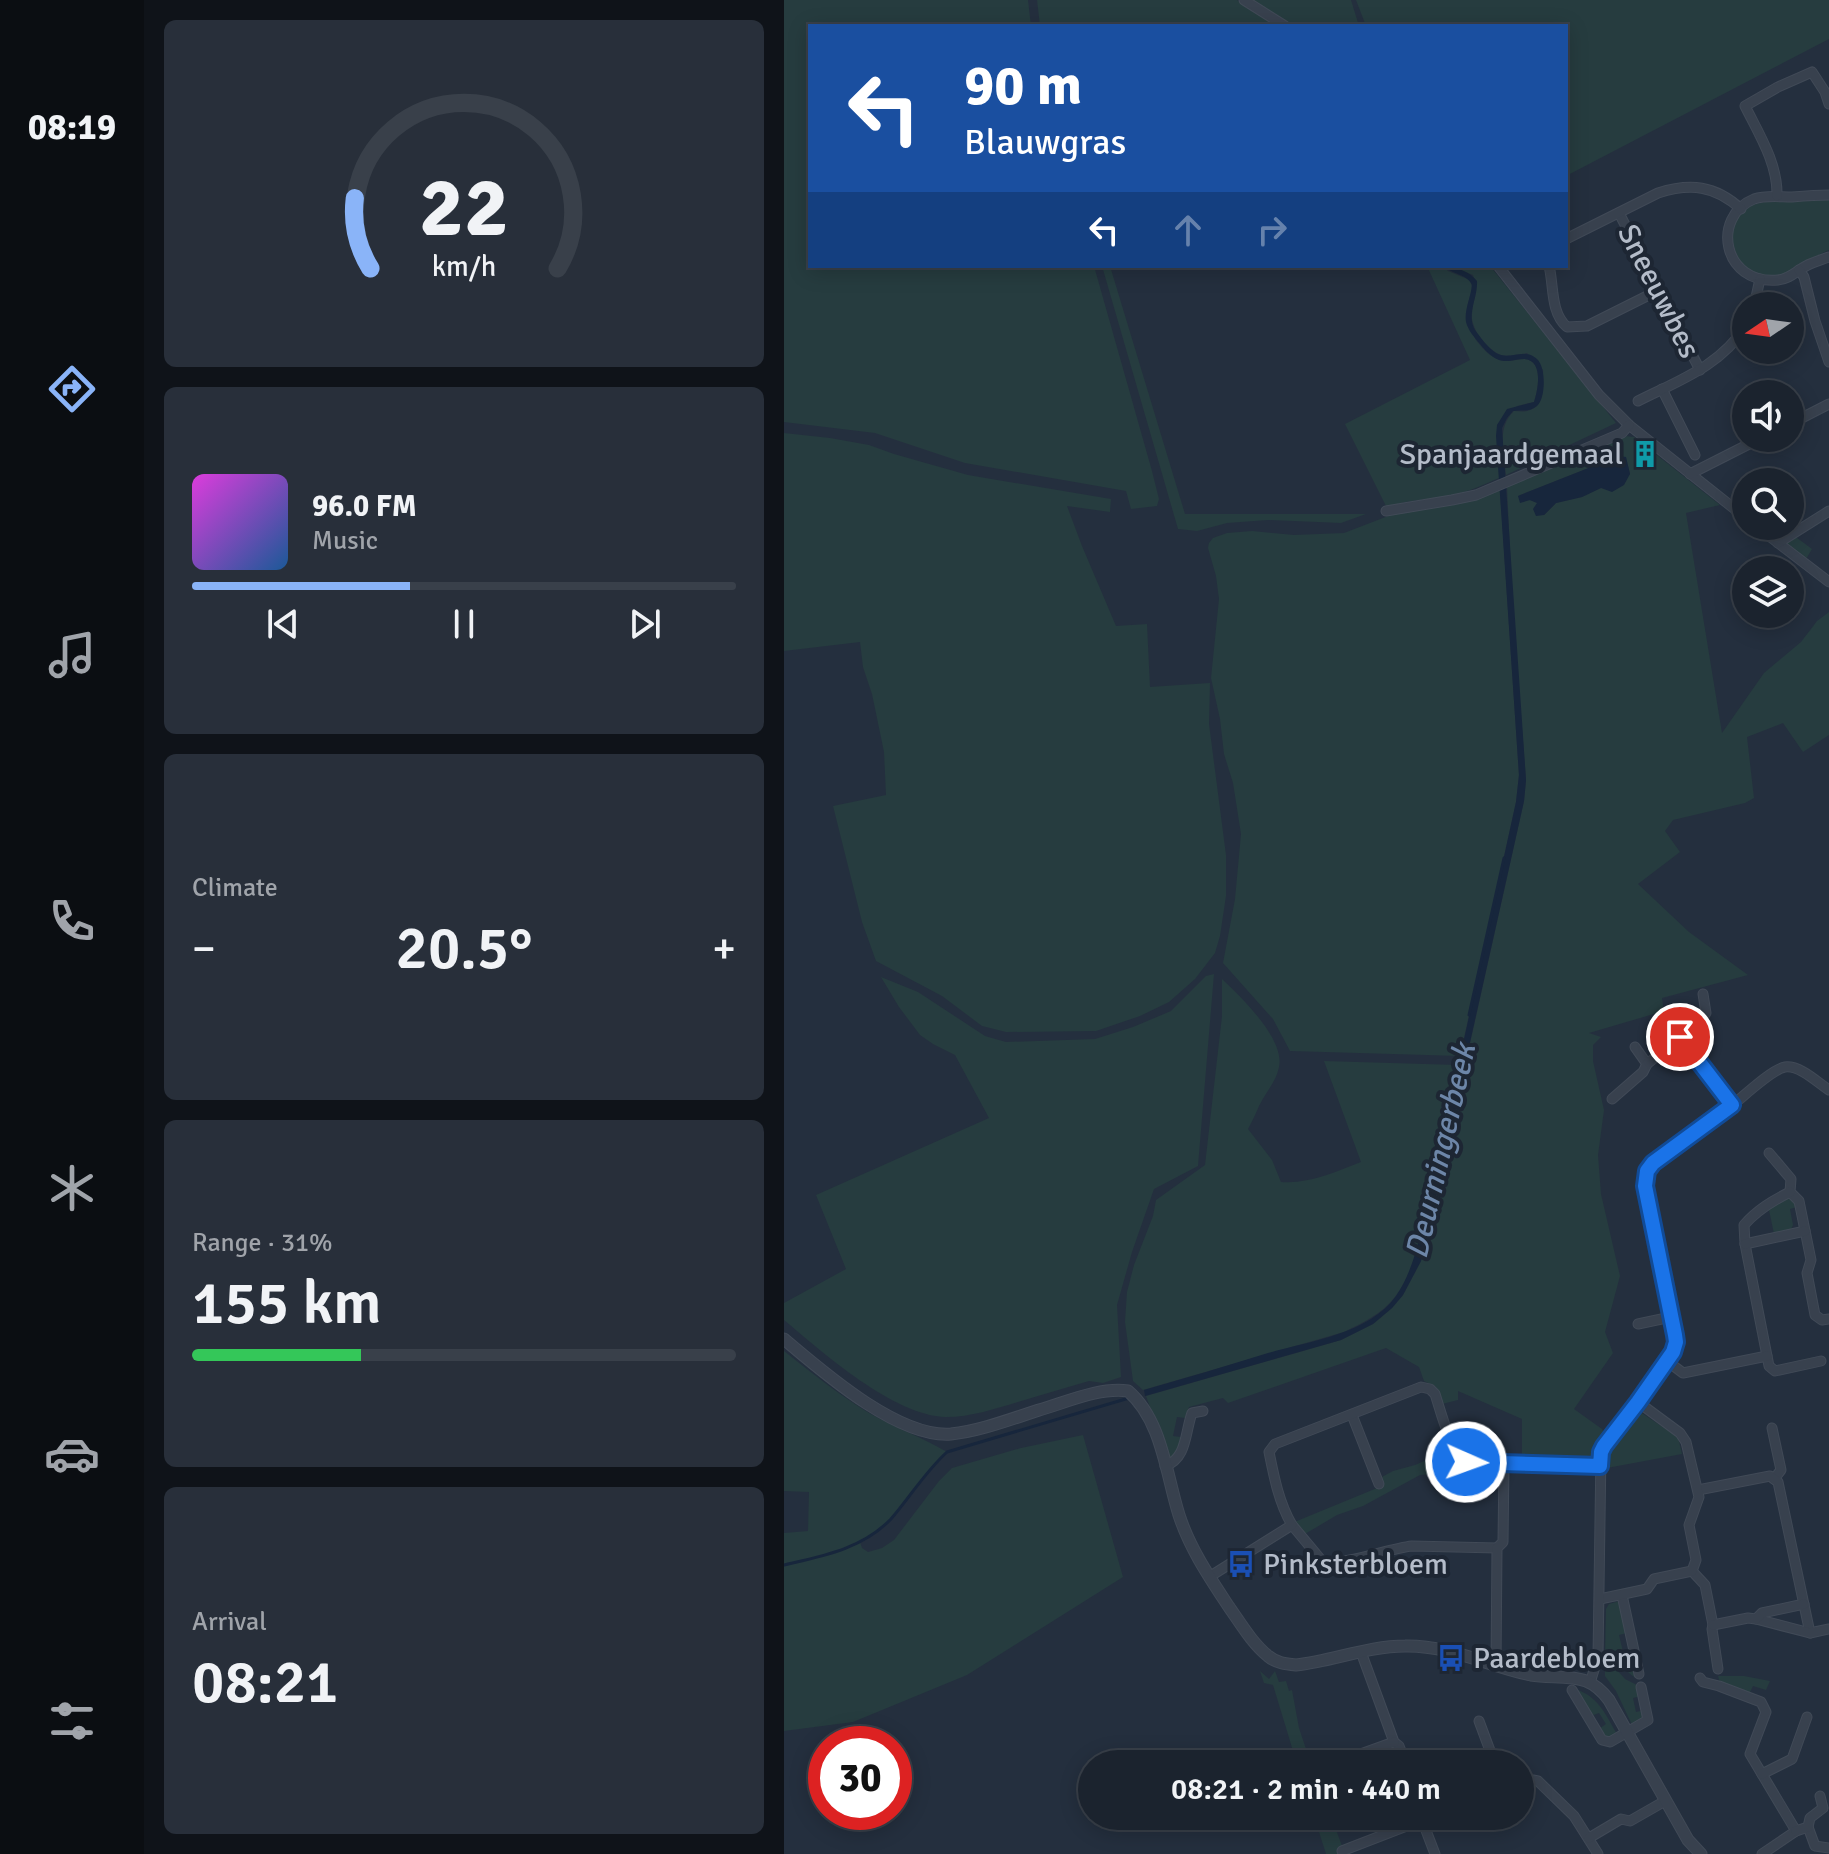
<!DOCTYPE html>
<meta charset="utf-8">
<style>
:root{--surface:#1b232e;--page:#282f3a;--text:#f1f3f6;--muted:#a0a4aa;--line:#39404a;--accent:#8ab4f8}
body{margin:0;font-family:Signika,sans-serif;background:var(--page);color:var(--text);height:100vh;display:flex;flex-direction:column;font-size:30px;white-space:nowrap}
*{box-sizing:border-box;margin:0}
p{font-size:26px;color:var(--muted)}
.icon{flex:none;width:44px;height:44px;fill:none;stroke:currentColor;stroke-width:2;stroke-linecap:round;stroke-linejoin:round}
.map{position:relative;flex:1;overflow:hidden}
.details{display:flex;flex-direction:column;gap:20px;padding:20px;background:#0f1319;width:640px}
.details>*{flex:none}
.top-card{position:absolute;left:24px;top:24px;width:760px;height:244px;border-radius:0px;box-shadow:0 4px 20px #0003,0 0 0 2px var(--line);background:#1a4fa0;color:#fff;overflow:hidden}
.needle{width:52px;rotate:257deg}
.controls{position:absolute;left:948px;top:292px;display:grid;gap:16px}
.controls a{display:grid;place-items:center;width:72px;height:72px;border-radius:50%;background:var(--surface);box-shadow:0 4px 20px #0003,0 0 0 2px var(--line);font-size:40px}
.speed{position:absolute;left:24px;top:1726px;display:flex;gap:16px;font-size:40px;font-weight:700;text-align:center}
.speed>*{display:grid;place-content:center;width:104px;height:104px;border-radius:50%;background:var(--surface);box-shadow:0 4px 20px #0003,0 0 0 2px var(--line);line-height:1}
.speed .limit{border:12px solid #d22;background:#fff;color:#111}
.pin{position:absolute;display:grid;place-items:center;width:68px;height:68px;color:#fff;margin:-34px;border:4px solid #fff;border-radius:50%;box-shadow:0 2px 8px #0007}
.me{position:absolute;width:88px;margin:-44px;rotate:92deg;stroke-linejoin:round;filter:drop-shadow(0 0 6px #0008)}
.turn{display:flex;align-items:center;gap:28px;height:168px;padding:0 24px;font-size:36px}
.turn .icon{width:104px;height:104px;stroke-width:2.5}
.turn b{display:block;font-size:56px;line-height:68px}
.lanes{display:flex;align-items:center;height:76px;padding:0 24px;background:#0003;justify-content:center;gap:40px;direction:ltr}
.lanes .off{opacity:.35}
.big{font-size:60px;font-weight:600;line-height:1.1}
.details .card{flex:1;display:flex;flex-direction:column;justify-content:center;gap:12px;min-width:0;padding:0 28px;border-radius:12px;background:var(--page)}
.details .dial{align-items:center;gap:0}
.dial svg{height:208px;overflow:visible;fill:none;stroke:var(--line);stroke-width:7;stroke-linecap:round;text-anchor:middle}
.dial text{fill:var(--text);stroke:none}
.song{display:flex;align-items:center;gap:24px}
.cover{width:96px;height:96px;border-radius:12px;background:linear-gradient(135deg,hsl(300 70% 55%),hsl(210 70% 35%))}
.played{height:8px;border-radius:4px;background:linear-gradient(90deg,var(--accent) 40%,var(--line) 40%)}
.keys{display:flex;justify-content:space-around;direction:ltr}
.heat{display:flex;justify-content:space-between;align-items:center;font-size:44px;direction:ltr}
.charge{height:12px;border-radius:6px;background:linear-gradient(90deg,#34c759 31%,var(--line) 0)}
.trip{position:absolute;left:294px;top:1750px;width:456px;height:80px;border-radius:40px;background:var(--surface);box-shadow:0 4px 20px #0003,0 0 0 2px var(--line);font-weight:600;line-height:80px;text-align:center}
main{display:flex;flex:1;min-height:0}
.menu{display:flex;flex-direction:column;width:144px;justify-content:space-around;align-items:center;background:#0b0e12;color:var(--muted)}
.menu .icon{width:56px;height:56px}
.menu .active{color:var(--accent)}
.menu b{font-size:36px;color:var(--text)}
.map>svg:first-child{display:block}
.green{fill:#263c3f;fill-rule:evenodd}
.water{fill:#17263c}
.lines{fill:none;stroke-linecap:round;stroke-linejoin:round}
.stream{stroke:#17263c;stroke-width:3}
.minor-casing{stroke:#414a57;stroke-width:11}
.tertiary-casing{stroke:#414a57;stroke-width:13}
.minor{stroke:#38414e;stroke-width:9}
.tertiary{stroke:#38414e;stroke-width:11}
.route-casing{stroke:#114b97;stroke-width:20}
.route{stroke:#1a73e8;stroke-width:14}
.labels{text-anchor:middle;stroke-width:8;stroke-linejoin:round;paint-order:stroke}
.street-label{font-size:30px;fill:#b4bcc9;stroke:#1d2633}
.poi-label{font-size:30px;fill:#b4bcc9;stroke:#1d2633;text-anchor:start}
.water-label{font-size:32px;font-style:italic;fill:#6d86a8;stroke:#1d2633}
</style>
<main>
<nav class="menu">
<b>08:19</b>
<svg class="icon active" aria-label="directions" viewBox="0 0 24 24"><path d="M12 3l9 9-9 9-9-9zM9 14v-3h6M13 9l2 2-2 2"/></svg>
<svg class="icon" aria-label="music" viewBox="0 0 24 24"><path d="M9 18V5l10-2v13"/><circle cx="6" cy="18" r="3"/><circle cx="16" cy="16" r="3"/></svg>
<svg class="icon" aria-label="phone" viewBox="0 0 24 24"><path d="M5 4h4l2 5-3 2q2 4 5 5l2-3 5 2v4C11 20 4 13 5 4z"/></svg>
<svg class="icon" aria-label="climate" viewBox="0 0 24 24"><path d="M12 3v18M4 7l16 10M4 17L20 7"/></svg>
<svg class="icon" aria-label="car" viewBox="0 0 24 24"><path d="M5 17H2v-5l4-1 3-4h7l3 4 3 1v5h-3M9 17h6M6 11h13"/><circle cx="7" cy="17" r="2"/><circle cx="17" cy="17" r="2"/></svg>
<svg class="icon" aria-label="filters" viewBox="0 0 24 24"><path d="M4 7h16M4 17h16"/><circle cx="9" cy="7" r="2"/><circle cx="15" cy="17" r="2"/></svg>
</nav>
<section class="details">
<div class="card dial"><svg viewBox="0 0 100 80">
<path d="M14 69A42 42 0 1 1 86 69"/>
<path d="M14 69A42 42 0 0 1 8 42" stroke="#8ab4f8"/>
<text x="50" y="56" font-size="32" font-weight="700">22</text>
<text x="50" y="72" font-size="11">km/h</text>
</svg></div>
<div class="card">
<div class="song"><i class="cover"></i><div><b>96.0 FM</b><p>Music</p></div></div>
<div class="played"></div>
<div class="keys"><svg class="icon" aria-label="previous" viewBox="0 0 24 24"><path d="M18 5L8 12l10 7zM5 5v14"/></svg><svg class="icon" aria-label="pause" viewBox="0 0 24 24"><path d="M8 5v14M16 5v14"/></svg><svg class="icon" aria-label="next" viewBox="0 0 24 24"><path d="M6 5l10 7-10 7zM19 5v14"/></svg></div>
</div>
<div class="card"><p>Climate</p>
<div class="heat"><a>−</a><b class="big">20.5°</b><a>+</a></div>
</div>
<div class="card"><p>Range · 31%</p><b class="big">155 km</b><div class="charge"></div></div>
<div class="card"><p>Arrival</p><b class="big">08:21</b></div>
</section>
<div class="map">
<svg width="1045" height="1854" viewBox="0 0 1045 1854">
<rect width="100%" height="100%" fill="#242f3e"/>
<!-- green -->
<g class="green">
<path d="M0,0H244L247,26H26V266H310L368,471L375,499L373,506L347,509L342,491L181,463L91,433L0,422Z"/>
<path d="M253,0H453L493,26H256Z"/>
<path d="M469,0H567L575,26H510Z"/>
<path d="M572,0H1045V39L782,176V26H582Z"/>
<path d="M1045,198V250C1028,257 1013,271 995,276C956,286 930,229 965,207C979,198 1027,199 1045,198Z"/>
<path d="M318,266H326L401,514H582L557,523L484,520L443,523L413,531L394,529Z"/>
<path d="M643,266H659L664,271L686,280C690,289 686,294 684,304C682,313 687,332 692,340C698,348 706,357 716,360C725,363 732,359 741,359C760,361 754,390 750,402L733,406L713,425L715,478C699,485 683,492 666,496C643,501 627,498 603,508L561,424L686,360Z"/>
<path d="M667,266H706L832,423L722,475C720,453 712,428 730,411C734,411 739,412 743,411C762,407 759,384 759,370L743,353C735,354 724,357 717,355C703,350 686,328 688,314C689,295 696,296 689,275Z"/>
<path d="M0,433L46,438L85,445L110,454L184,475L327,499L326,512L283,506L298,546L332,626L363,624L366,687L426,683L425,724L442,855V896L436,936L431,953L411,979L385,1002L356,1016L312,1031L222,1032L198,1026L158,996L92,961L78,922L49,806L102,795L100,752L88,694L79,667L76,642L0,651Z"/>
<path d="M841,436L850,437L936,505L902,513L938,733L980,673L1017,642L1033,621L1045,612V735L1019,752L999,723L963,737L970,798L961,803L889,820L881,831L896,852L854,884L905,932L964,975L878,998L880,1011L805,1033L817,1037L809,1045V1061L820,1110L814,1155L817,1194L836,1276L821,1332L829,1353L790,1409L818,1429L820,1433L810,1448L809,1461L738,1460V1419L674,1391V1400L658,1404L652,1387L640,1381L635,1367L602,1348L444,1403L439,1398L405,1407L401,1418L393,1417L389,1436L397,1437L394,1451L388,1457H384L362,1396L557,1340L589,1324L608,1308L619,1295L637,1261L681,1065H689L690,1056L683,1057L740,801L742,780L729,612L723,487ZM835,456L842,458L846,474L798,497L772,503L760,515L754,503L734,496Z"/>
<path d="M716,490L735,775L732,802L676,1056L506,1051L489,1019L439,963L451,899L457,834L449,783L440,754L436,719L427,678L435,599L432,576L424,548L425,543L429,538L443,533L468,531L510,535L560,533L612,513L633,508L674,504Z"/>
<path d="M979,526H997L1028,549L1022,559Z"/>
<path d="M430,974L414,1166L370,1189L348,1252L333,1305L337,1377L319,1383L305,1381C281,1388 257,1395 234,1402C210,1409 187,1417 162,1417C110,1416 38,1352 0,1320V1303L62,1269L32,1195L205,1118L171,1055L149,1044L136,1035L115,1007L97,977L134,992L201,1036L222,1042L311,1039L349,1027L387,1011L422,976Z"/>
<path d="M438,979C457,997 501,1039 495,1067C492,1082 482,1092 475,1106C472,1114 468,1121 464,1129L488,1160L497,1182C526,1184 551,1172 577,1162L540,1061L674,1065C666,1103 657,1142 649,1180C641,1218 635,1265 611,1297C598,1314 578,1323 560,1332L359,1390L349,1381L341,1322L343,1292L350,1265L369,1216L372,1200L421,1165L438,1016Z"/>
<path d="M1005,1198L1012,1202L1013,1207L1006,1209L1009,1225L1006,1231L990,1234L985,1210L999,1199Z"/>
<path d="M0,1351C28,1373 55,1395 85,1413C111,1428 138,1437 163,1452C141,1472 126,1498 106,1519C97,1529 86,1535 76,1542L78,1548L84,1552L98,1548L110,1540L155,1481L168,1468L237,1448L299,1435L339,1577L183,1675L69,1722L0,1731V1533L24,1531L25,1492L0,1491Z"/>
<path d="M853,1412H856L894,1437L898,1454L823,1468L825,1451Z"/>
<path d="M665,1450L669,1460L642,1468H649L650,1474L636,1475L579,1506L553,1515L521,1534L508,1523L598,1486L596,1478L609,1471L631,1465Z"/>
<path d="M836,1601L843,1633L835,1635L840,1656L848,1655L853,1678C840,1673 836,1657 821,1655L822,1609L825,1604Z"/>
<path d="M824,1660L841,1679L855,1686L857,1696L849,1698L852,1712L861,1710V1716L849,1727L832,1691L821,1676V1661Z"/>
<path d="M476,1671L485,1679L491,1671L495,1682L502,1681L505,1691L508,1690L515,1728L527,1764H513L489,1685L480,1683Z"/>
<path d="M934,1676H960L986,1681L982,1690L969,1686L965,1694L936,1683Z"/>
<path d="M791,1689C814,1696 822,1715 833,1734L826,1738L819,1737L815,1729L822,1724L815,1713L807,1716Z"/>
<path d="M530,1816H547L561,1854H542Z"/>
</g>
<!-- water -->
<g class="water">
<path d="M659,266C671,266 686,272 693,281C694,297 682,315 691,330C696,337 704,348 712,353C725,361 741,347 753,359C762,367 762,398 753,406C746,412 738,410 729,411L723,418L718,428L742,780L740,801L637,1261L619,1295L608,1308L589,1324L557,1340L361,1396L360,1390C401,1378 443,1366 484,1353C526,1341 585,1334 612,1296C626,1276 632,1251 639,1227L732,802L735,775L712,436L713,425L723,409L750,402C754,390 760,360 740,359C731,359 724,363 715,360C706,356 701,350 696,344C690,337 684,330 682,322C680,310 687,297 688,285C683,274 668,274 659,266Z"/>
<path d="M835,456L842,457L846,474L840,485L828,492L817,488L798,497L772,503L760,515L752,516L749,509L753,503L746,500L736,503L734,496Z"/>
</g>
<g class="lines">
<!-- stream -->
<g class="stream">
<path d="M685,1015L720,858"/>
<path d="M663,1116L677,1050"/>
<path d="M0,1565C39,1556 78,1549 107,1519C126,1497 141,1472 163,1452L345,1398"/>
</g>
<!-- minor casing -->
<g class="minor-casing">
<g id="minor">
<path d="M460,0L501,26"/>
<path d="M1045,195C1033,195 1020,196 1008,197C995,197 982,195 970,199C927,216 938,285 994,280C1006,279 1012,271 1022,266C1029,262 1037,260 1045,257"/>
<path d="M993,196C994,164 975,134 961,106L994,87L1028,72L1041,92L1045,104"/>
<path d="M835,213L916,370"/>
<path d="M782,239L874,193C906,183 931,185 957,209"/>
<path d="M714,266L815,395L845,425L962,518"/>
<path d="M765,266C770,285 766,312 783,327L803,326L875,290"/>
<path d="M1015,270L1020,277L1031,321L1045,362"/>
<path d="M970,306L976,279"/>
<path d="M878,389L911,455"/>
<path d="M854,401C896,380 936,366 962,326"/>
<path d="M1006,424L1045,404"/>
<path d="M906,474L977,438"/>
<path d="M602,511L668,500L692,495L838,433L845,425"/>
<path d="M972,526L1045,582"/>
<path d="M994,543L1045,511"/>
<path d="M896,1037L948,1105"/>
<path d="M851,1047L863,1064"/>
<path d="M828,1099L859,1072L863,1064L916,1022L922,1013L919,994"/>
<path d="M985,1153L1007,1179L1006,1192L1015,1201L1027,1260L1023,1273L1031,1315L1038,1320L1045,1319"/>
<path d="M1006,1192C988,1201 973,1210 960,1225L961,1244L985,1366L991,1371L1037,1361"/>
<path d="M961,1244L1021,1231"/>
<path d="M854,1324L887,1317"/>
<path d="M883,1361L899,1373L983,1356"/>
<path d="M568,1415L595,1484"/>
<path d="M988,1428L997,1470L990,1479"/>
<path d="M381,1466C403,1459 401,1432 408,1413L419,1411"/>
<path d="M914,1490L986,1476L994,1482L1026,1633"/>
<path d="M508,1525L538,1561C562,1566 602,1549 628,1546L713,1548"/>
<path d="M908,1571L921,1585L929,1625L928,1629L934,1669"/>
<path d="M425,1577L508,1525C495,1503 490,1477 485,1452L491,1444L637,1387L646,1389L651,1394C657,1412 667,1453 682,1462L816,1466"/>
<path d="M838,1595L855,1674"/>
<path d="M816,1599L863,1589L870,1579L908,1571L912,1560L905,1525L915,1497L902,1442L896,1433L854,1402"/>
<path d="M972,1619L1026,1633L1045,1629"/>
<path d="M929,1625L964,1618L972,1619L978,1613L1020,1604"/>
<path d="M577,1652L610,1742L615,1746L622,1764"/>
<path d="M712,1665L713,1548L719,1542L720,1464"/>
<path d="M916,1678L919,1682L935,1686L977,1702L982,1712L966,1754L1012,1831L978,1854"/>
<path d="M806,1683L814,1657L817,1452L820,1446L883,1361L889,1352L892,1342L861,1186L863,1171L869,1163C895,1144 921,1126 946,1107C958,1098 988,1069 1001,1067C1016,1065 1034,1083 1045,1090"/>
<path d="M788,1690L818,1740L826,1742L864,1720L857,1687"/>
<path d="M695,1721L711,1764"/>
<path d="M549,1764L610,1742"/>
<path d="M978,1774L1008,1759L1023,1717"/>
<path d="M736,1782L749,1780L754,1781L790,1816L814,1854"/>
<path d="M639,1816L638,1820L651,1854"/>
<path d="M1024,1827L1031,1846L1045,1848"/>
<path d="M1012,1831L1024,1827L1026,1818L1039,1808L1036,1796"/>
<path d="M805,1838L837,1819L846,1821L881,1801"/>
<path d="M558,1851L638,1820"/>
</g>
</g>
<!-- tertiary casing -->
<g class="tertiary-casing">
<path id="tertiary" d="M0,1339C39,1372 114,1438 167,1434C196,1431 227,1419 255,1410C283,1402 315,1387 344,1391C378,1420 382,1474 395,1515C406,1549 426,1578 445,1607C457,1624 468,1643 484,1656C492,1663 502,1664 512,1665C549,1661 584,1646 621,1646C665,1645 704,1666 747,1675C764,1678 787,1675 802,1681C812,1685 819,1692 825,1700L904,1840L917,1854"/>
</g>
<!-- minor -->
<use href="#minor" class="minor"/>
<!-- tertiary -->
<use href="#tertiary" class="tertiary"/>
</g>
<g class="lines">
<!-- route casing -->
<g class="route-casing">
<path id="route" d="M682,1462L816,1466L817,1452L820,1446L854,1402L889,1352L892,1342L891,1335L861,1186L863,1171L869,1163L948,1105L896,1037"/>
</g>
<!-- route -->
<use href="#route" class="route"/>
</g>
<!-- icons -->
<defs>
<g id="building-bare" transform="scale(2.16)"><path d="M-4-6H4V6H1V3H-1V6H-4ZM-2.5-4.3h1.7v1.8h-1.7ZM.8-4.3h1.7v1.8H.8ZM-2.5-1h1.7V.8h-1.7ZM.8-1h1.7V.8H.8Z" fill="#0f9aa8" stroke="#1d2633" stroke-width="2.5" paint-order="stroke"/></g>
<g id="bus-bare" transform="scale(2.16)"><path d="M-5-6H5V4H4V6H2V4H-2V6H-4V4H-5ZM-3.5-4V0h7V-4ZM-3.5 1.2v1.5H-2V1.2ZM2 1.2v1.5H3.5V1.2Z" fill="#1a4fb4" stroke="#1d2633" stroke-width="2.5" paint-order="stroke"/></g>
</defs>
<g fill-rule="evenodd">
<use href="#building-bare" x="861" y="454"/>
<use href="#bus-bare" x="457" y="1564"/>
<use href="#bus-bare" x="667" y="1658"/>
</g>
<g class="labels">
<!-- street labels -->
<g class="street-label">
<text transform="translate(875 291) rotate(63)" y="10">Sneeuwbes</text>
</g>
<!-- poi labels -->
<g class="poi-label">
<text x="839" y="464" text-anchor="end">Spanjaardgemaal</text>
<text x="479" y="1574">Pinksterbloem</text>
<text x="689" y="1668">Paardebloem</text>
</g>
<!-- water labels -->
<g class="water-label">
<text transform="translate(656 1151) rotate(-77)" y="11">Deurningerbeek</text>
</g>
</g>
</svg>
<div class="controls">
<a><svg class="needle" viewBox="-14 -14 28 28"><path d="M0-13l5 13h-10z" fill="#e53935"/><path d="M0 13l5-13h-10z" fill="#a0a4aa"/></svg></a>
<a><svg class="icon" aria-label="sound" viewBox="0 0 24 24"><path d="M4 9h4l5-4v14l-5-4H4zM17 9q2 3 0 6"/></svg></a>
<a><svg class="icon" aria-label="search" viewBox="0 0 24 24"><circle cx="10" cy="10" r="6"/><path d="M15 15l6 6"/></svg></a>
<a><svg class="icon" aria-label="layers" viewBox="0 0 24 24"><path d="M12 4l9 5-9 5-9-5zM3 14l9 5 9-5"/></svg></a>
</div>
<div class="speed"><div class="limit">30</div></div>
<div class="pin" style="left:896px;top:1037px;background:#d93025"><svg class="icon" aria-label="arrive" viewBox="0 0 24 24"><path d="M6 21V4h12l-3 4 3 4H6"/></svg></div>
<svg class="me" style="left:682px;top:1462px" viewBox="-20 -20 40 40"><circle r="17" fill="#1a73e8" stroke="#fff" stroke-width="3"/><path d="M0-11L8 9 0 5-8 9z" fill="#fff"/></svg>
<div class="trip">08:21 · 2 min · 440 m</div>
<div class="top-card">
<div class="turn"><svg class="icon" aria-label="left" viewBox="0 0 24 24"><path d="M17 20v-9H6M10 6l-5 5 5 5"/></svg><div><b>90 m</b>Blauwgras</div></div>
<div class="lanes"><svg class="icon" aria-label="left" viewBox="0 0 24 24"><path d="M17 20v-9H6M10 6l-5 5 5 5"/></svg><svg class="icon off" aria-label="ahead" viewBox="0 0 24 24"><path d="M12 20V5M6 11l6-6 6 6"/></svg><svg class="icon off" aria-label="right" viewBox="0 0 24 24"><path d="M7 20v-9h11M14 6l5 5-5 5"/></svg></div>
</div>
</div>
</main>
